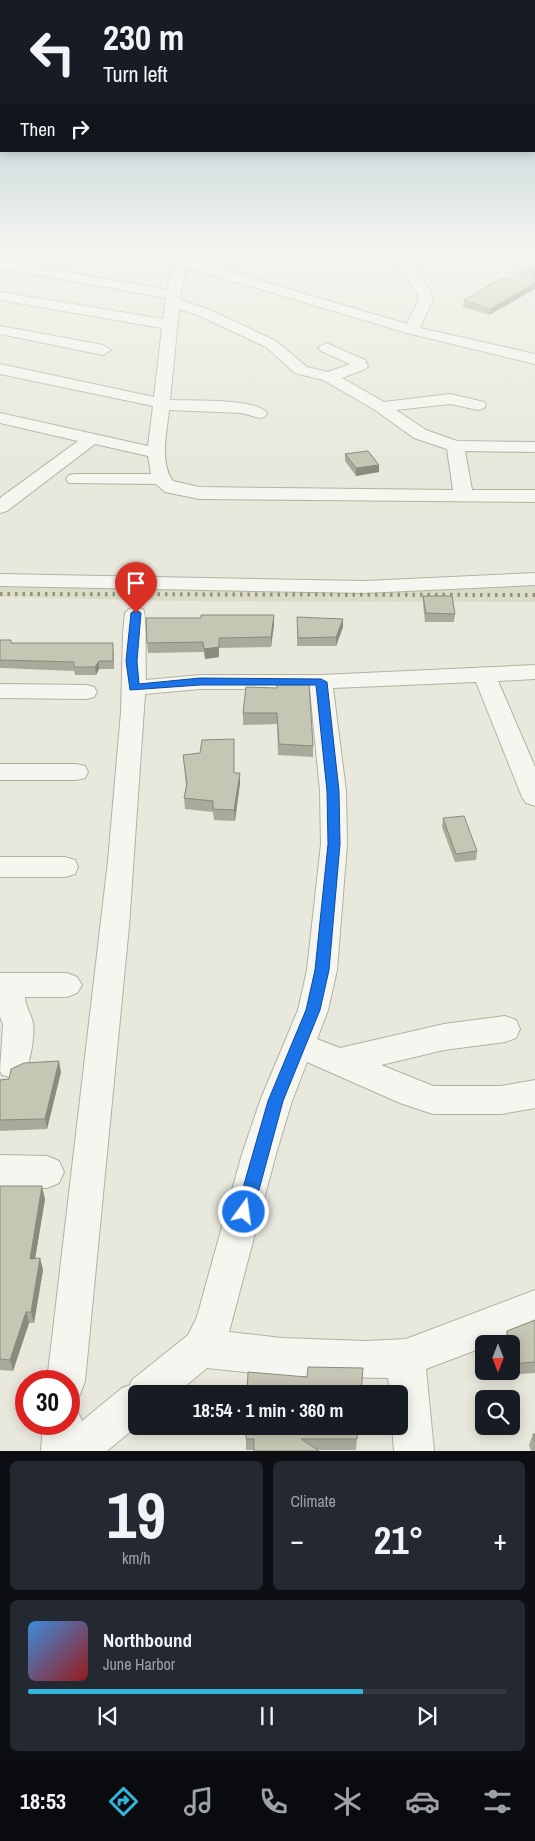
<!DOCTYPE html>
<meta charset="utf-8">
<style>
:root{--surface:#171b24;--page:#242831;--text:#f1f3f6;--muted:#9ea1a6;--line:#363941;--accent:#33b4dc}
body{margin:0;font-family:"Archivo Narrow",sans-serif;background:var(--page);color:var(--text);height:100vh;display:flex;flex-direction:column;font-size:19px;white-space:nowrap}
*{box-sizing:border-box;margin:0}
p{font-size:16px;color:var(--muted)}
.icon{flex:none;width:28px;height:28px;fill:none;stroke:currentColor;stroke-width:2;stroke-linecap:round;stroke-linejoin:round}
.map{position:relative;height:1451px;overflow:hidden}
.drawer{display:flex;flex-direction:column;gap:10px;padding:10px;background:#0d0f14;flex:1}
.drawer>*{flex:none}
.hud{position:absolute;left:0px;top:0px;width:535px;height:152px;box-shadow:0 2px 12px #0003;background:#171b24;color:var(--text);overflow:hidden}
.needle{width:32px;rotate:180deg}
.buttons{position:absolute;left:475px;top:1335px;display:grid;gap:10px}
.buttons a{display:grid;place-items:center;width:45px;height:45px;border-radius:8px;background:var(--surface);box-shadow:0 2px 12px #0003;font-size:25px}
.speed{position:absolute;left:15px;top:1370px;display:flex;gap:10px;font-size:25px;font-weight:700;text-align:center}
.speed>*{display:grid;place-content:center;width:65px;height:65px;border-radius:50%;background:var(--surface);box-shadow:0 2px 12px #0003;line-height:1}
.speed .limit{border:8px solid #d22;background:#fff;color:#111}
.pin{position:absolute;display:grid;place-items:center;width:42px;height:42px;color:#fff;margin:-51px -21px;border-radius:50% 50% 50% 0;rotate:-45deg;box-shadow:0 0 5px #0007}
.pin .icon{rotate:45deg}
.me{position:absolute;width:55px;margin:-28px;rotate:14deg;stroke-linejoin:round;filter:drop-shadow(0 0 4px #0008)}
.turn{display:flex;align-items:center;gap:18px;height:105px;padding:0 20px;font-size:22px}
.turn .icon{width:65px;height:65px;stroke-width:2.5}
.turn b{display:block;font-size:35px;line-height:42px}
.then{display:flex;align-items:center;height:48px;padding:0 20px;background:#0003;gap:10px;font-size:19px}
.big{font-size:38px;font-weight:700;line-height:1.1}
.drawer .tile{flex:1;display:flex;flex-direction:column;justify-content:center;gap:8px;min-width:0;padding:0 18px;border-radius:8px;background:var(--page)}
.drawer .dial{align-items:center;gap:0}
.dial b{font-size:65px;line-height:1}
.song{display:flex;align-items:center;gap:15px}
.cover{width:60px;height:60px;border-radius:8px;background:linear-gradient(135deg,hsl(210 70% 55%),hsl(0 70% 35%))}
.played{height:5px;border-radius:2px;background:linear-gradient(90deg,var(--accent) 70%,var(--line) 70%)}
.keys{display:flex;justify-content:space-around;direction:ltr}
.heat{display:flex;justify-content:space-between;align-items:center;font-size:28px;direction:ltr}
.drawer .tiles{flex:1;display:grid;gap:10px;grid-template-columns:1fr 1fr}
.tile:last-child{grid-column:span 2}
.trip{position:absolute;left:128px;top:1385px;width:280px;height:50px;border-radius:8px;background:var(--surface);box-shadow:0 2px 12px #0003;font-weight:700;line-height:50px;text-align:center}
.tabs{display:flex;height:80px;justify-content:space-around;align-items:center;background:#090b0e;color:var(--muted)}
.tabs .icon{width:35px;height:35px}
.tabs .selected{color:var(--accent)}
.tabs b{font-size:22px;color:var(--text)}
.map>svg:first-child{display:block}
.built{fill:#dbdbca}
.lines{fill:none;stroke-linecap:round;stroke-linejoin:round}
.minor-casing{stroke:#b2b2a2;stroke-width:2}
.minor{fill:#f6f6f0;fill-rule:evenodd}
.rail{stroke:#939375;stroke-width:4;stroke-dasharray:2.5 5;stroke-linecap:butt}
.wall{fill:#a9aa9a}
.shaded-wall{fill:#8a8b7d}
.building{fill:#c5c6b3;stroke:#8a8b7d}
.route{fill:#1a73e8;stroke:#114b97}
</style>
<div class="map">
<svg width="535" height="1451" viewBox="0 0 535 1451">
<rect width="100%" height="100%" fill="#e8e8dd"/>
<!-- built -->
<path class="built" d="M0,581L194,585L535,586V602L181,601L0,597Z"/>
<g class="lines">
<!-- minor casing -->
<g class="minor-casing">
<g id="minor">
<path d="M142,252H164L407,324L419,299L417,292L390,252H403L431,292L433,299L420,328L535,354V364L407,333L186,267L180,300L210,310L276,341L307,367L328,372L350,364L321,351L318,348L326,343L365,360L368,366L365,369L342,378L384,402L450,394L484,402L486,405L484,408L478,410L450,404L396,410L426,430L457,441L535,442V452L465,451L472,490H535V502L199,499L165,492L156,484L69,483L66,479L69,475L75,474H151L148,456L95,444L7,511L0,513V498L78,441L0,423V413L148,446L153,406L0,374V364L154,397L162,328L0,300V292L163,319L166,298L0,268V260L167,290L173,264ZM179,309L200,316L266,347L295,373L323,380L375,410L414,438L447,449L453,490L199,487L173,481C159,462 167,432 169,410L242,413L259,418L265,417L267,413C257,398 189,401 170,400Z"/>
<path d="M535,253V261L525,263L518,259L520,256Z"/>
<path d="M0,326L103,345L111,350L103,355L0,334Z"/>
<path d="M535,573V585L364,593L0,586V574L364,581Z"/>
<path d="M136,607L143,609C147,613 145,669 146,680L200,675H321L535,665V679L498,681L535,767V806L526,803L522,797L476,682L333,688L346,791L347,844L337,970L328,1010L317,1039L340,1048L444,1024L505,1016L516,1020L520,1029L516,1038L505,1042L444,1050L381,1065L433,1086H501L535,1080V1108L501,1114H433L400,1103L307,1062L292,1101L276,1154L229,1332L282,1338L366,1341L406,1339L535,1290V1328L493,1344H484V1347L426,1369L434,1451H394L392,1426H399V1394H390L388,1378L282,1376L207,1368L176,1394H136L137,1426L107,1451H41L43,1424H69V1407L77,1410L82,1421L122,1388L130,1385L132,1380L188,1335L197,1317L242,1154L260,1101L298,1010L307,970L321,844L320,791L310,689H200L145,694L129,926L85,1381L80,1395L69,1399V1381H47L108,861L121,712L123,633L125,613L129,609Z"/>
<path d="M0,684L86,685L94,687L97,692L94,697L86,699L0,698Z"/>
<path d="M0,764H76L85,766L88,772L85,778L76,780H0Z"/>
<path d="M0,857H65L75,860L78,867L75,874L65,877H0Z"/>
<path d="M0,973H67L77,977L82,985L77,993L67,997H25C25,1007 32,1014 33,1024C35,1036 30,1063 24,1075L13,1078L2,1075L0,1071L3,1024L0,1017Z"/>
<path d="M0,1155L47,1156L59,1161L64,1172L59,1183L47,1188L0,1187Z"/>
</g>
</g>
<!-- minor -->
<use href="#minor" class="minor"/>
<!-- rail -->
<path class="rail" d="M0,594L535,595"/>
</g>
<!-- wall -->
<g class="wall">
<path d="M507,280L489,315L463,307L464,300Z"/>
<path d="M345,454L379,465V472L356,476L345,461Z"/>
<path d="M423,596L455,614L454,622H425L423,604Z"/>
<path d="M297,617L343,627L336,646H297Z"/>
<path d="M274,625L271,647L219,648V657L205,659L204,652L148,653L147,643Z"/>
<path d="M0,640L12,643L114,651V669H99L96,675H75L74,671L0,668Z"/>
<path d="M277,688L313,746V757L278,755L277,724L243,725V713Z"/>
<path d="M183,755L234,773H240V783L235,821L214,820L213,812L185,809L184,798L186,786Z"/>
<path d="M443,818L477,851L476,860L455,862L442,827Z"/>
<path d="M61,1072L47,1129L0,1131V1080Z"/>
<path d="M0,1186L45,1199L35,1259L40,1258L43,1270L34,1323H29L13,1371L0,1370Z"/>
<path d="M535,1320V1373L506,1375V1371H511V1344H504L507,1331Z"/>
<path d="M358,1426L356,1450H246V1439Z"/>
<path d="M533,1434H535V1451H531L529,1445Z"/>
</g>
<!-- shaded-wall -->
<g class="shaded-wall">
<path d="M535,283V289L489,315L490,309Z"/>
<path d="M379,465V472L356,476V468Z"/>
<path d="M274,615V625L271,647V637Z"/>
<path d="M343,619V627L336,646V637Z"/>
<path d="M219,638V657L205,659L204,649Z"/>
<path d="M99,661V669L96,675L95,667Z"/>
<path d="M240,773V783L235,821L234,810Z"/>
<path d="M59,1061L61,1072L47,1129L45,1119Z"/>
<path d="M42,1186L45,1199L33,1271L30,1259Z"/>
<path d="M40,1258L43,1270L34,1323L31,1312Z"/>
<path d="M26,1312L29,1323L13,1371L10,1360Z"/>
</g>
<!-- building -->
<g class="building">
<path d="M526,267L535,269V283L490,309L464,300L502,278L507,280Z"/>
<path d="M368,451L379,465L356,468L345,454Z"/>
<path d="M423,596H452L455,614L426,613Z"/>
<path d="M201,615H274L271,637L219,638V647L204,649L203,642L147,643L146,618H201Z"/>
<path d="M297,617L343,619L336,637L298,638Z"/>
<path d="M0,640H11V643H113V661H99L95,667H74V662L0,660Z"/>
<path d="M309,683L313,746L279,744L277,713H243L246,687L277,688V684Z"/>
<path d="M234,739V773H240L234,810L213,809V801L184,798L187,784L183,755L200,753L202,740Z"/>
<path d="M464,816L477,851L456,854L443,818Z"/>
<path d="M59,1061L45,1119L0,1120V1080L9,1079L11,1069L24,1063Z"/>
<path d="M0,1186H42L30,1259L40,1258L31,1312H26L10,1360L0,1359Z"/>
<path d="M535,1320V1362L511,1364V1344H508L507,1331Z"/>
<path d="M308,1367L363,1368L361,1394H247L248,1372L307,1377Z"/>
<path d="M246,1426H358L357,1439H301L319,1451H254V1439H246Z"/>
<path d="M533,1434H535V1442Z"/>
</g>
<!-- sky -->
<linearGradient id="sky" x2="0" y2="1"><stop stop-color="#9dbcc6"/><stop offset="0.55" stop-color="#f5f5f0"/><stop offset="1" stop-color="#f5f5f0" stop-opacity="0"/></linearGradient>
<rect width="535" height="456" fill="url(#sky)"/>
<!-- route -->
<path class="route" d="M136,610L141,613L137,661L139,684L200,678L321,679L327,682L339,791L340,844L329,970L320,1010L283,1101L253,1212L250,1217L244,1220L238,1217L236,1212L268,1101L306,1010L315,970L328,844L327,791L316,685H200L130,690L126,661L131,613Z"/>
</svg>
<div class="buttons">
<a><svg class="needle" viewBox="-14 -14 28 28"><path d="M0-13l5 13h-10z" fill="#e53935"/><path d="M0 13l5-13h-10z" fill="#9ea1a6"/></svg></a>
<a><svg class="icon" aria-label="search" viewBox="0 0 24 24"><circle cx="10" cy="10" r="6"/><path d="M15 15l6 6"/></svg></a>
</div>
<div class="speed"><div class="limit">30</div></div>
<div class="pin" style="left:136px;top:613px;background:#d93025"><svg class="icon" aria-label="arrive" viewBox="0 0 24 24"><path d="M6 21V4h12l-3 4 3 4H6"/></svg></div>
<svg class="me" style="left:244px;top:1212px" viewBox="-20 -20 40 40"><circle r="17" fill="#1a73e8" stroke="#fff" stroke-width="3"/><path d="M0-11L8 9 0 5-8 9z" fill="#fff"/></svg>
<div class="trip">18:54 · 1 min · 360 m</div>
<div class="hud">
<div class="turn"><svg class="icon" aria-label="left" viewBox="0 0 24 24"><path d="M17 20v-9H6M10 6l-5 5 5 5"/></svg><div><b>230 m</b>Turn left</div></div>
<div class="then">Then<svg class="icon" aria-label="right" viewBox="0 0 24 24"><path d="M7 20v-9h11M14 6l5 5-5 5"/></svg></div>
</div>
</div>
<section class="drawer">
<div class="tiles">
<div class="tile dial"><b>19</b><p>km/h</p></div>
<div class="tile"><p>Climate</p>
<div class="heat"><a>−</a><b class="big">21°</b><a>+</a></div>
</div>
<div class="tile">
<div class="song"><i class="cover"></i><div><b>Northbound</b><p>June Harbor</p></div></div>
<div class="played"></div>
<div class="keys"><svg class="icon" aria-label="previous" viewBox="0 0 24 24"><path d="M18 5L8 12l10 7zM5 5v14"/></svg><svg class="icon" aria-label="pause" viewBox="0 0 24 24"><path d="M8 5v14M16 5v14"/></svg><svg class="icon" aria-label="next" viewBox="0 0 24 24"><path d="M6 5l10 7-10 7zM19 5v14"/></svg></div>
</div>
</div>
</section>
<nav class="tabs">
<b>18:53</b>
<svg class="icon selected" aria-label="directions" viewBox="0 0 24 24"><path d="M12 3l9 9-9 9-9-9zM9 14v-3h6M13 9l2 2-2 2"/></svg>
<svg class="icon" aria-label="music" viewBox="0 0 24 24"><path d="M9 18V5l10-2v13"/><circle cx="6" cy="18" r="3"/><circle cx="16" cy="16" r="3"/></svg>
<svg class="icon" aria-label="phone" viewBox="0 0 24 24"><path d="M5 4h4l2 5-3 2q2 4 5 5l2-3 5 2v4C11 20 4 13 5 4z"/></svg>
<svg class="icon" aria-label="climate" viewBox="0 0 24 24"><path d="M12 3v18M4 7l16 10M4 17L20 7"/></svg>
<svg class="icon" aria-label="car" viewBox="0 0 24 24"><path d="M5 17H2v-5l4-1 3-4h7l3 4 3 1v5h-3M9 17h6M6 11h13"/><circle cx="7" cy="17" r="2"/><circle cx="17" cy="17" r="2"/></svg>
<svg class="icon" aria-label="filters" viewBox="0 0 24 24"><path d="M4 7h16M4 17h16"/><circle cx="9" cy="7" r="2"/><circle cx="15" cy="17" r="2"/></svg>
</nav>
